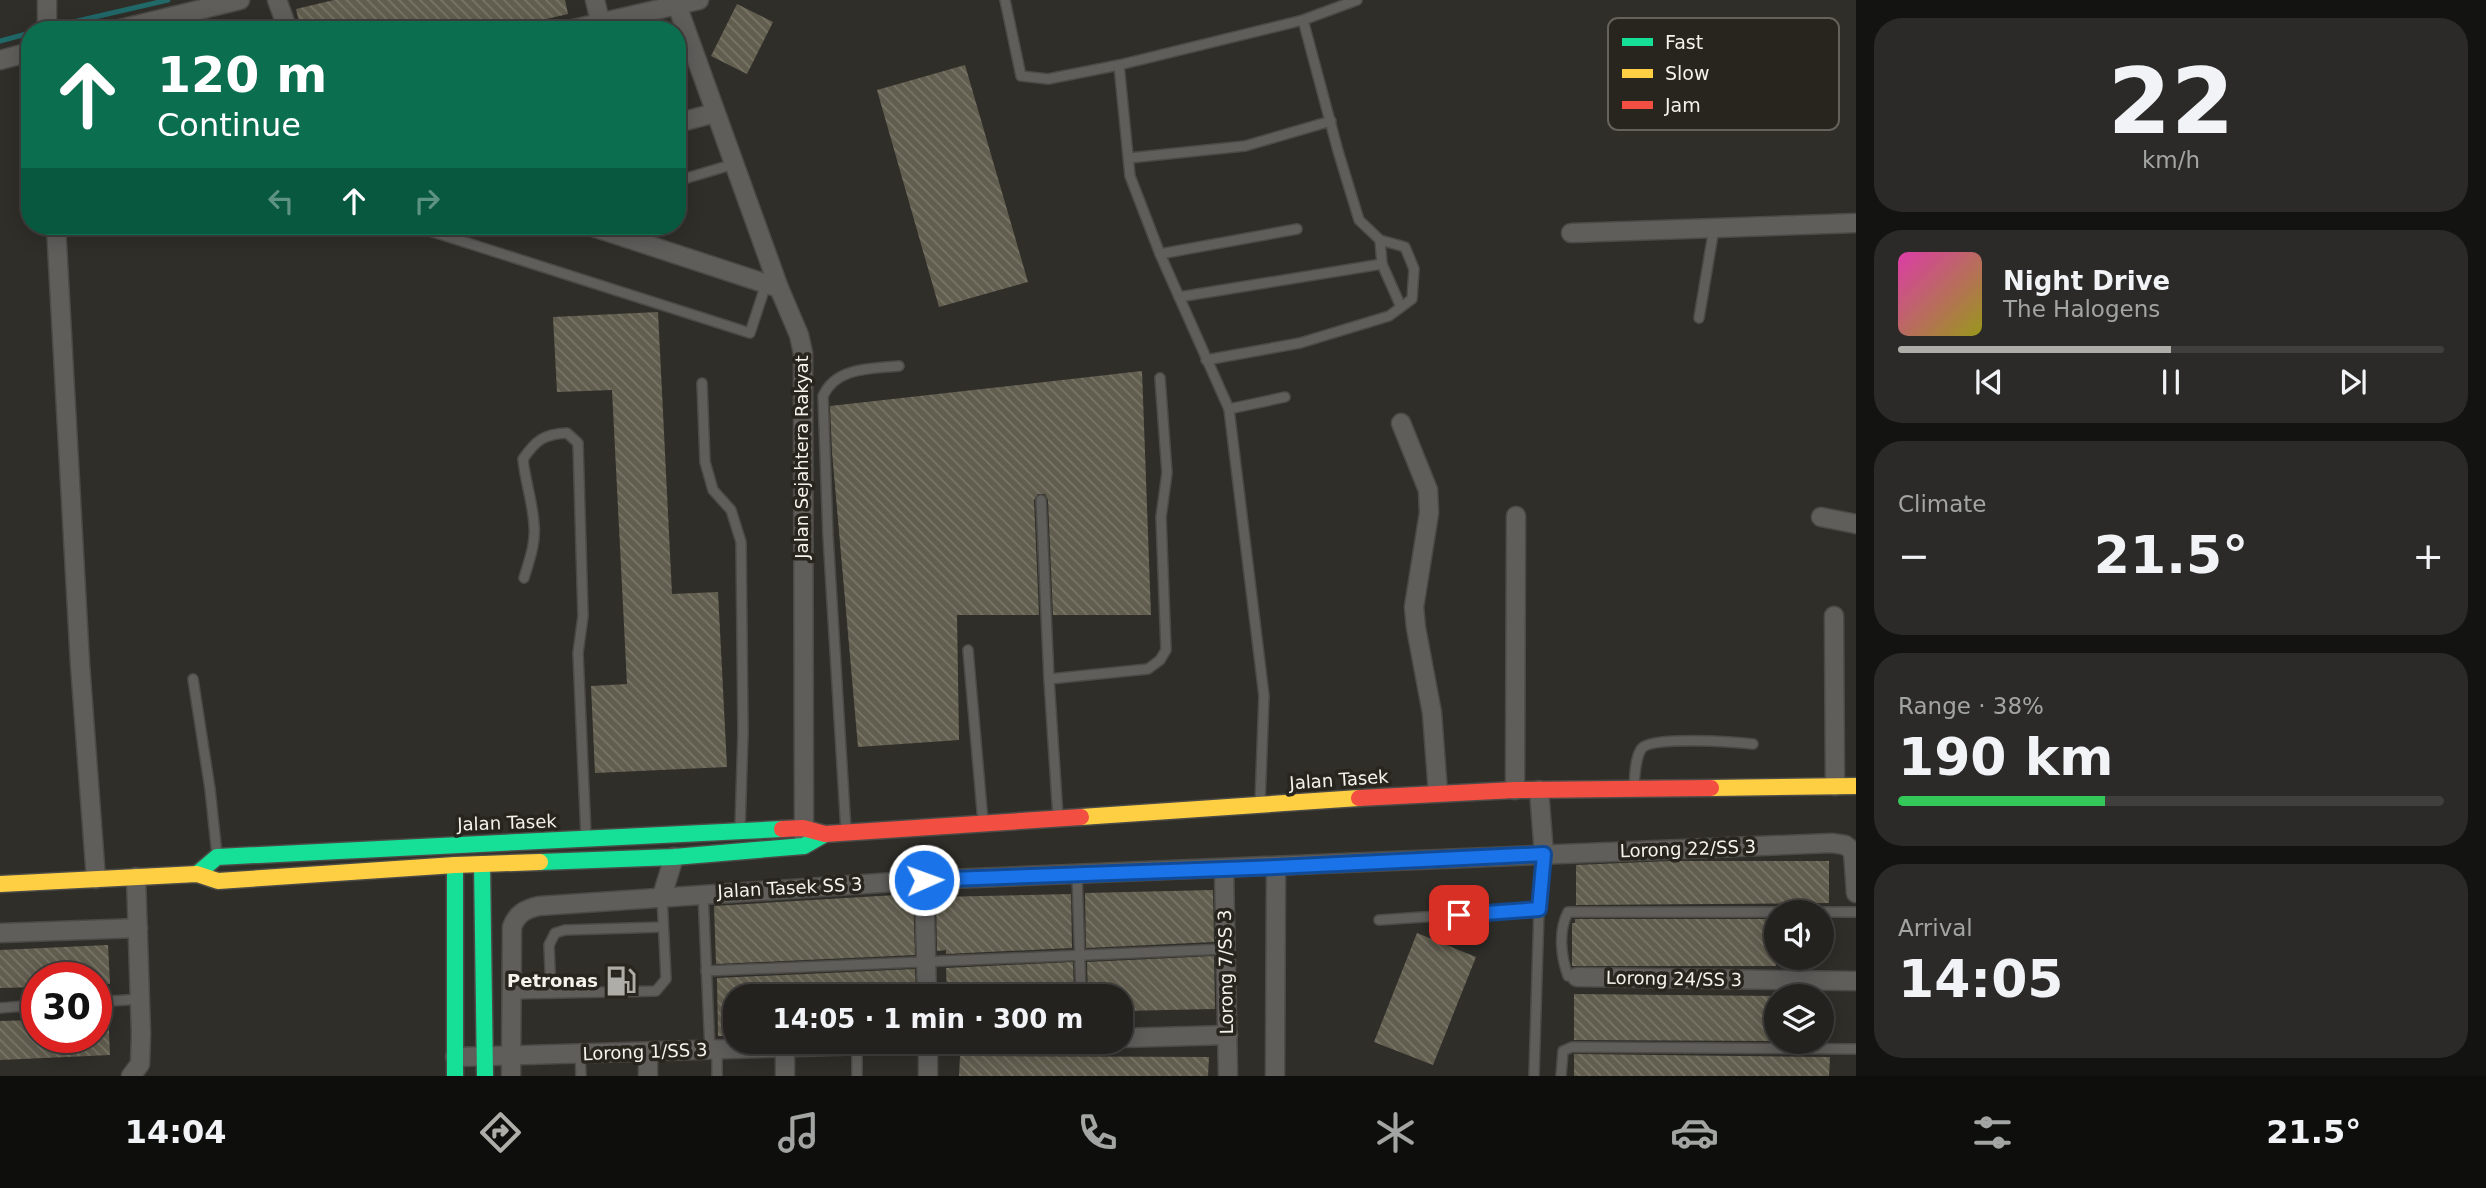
<!DOCTYPE html>
<meta charset="utf-8">
<style>
:root{--surface:#23221f;--page:#2b2a28;--text:#f1f3f6;--muted:#a3a4a4;--line:#403f3d;--accent:#aeada8}
body{margin:0;font-family:"DejaVu Sans",sans-serif;background:var(--page);color:var(--text);height:100vh;display:flex;flex-direction:column;font-size:26px;white-space:nowrap}
*{box-sizing:border-box;margin:0}
p{font-size:23px;color:var(--muted)}
.icon{flex:none;width:38px;height:38px;fill:none;stroke:currentColor;stroke-width:2;stroke-linecap:round;stroke-linejoin:round}
.map{position:relative;flex:1;overflow:hidden}
.side{display:flex;flex-direction:column;gap:18px;padding:18px;background:#131311;width:630px}
.side>*{flex:none}
.guide{position:absolute;left:21px;top:21px;width:665px;height:214px;border-radius:28px;box-shadow:0 4px 18px #0003,0 0 0 2px var(--line);background:#0b6e4f;color:#fff;overflow:hidden}
.fabs{position:absolute;left:1764px;top:900px;display:grid;gap:14px}
.fabs a{display:grid;place-items:center;width:70px;height:70px;border-radius:50%;background:var(--surface);box-shadow:0 4px 18px #0003,0 0 0 2px var(--line);font-size:35px}
.speed{position:absolute;left:21px;top:962px;display:flex;gap:14px;font-size:35px;font-weight:700;text-align:center}
.speed>*{display:grid;place-content:center;width:91px;height:91px;border-radius:50%;background:var(--surface);box-shadow:0 4px 18px #0003,0 0 0 2px var(--line);line-height:1}
.speed .limit{border:10px solid #d22;background:#fff;color:#111}
.pin{position:absolute;display:grid;place-items:center;width:60px;height:60px;color:#fff;margin:-30px;border-radius:14px;box-shadow:0 4px 10px #0006}
.me{position:absolute;width:77px;margin:-38px;rotate:88deg;stroke-linejoin:round;filter:drop-shadow(0 0 5px #0008)}
.turn{display:flex;align-items:center;gap:24px;height:147px;padding:0 21px;font-size:32px}
.turn .icon{width:91px;height:91px;stroke-width:2.5}
.turn b{display:block;font-size:49px;line-height:60px}
.lanes{display:flex;align-items:center;height:66px;padding:0 21px;background:#0003;justify-content:center;gap:35px;direction:ltr}
.lanes .off{opacity:.35}
.big{font-size:52px;font-weight:700;line-height:1.1}
.side .card{flex:1;display:flex;flex-direction:column;justify-content:center;gap:10px;min-width:0;padding:0 24px;border-radius:28px;background:var(--page)}
.side .dial{align-items:center;gap:0}
.dial b{font-size:91px;line-height:1}
.song{display:flex;align-items:center;gap:21px}
.cover{width:84px;height:84px;border-radius:10px;background:linear-gradient(135deg,hsl(320 70% 55%),hsl(60 70% 35%))}
.played{height:7px;border-radius:4px;background:linear-gradient(90deg,var(--accent) 50%,var(--line) 50%)}
.keys{display:flex;justify-content:space-around;direction:ltr}
.heat{display:flex;justify-content:space-between;align-items:center;font-size:38px;direction:ltr}
.charge{height:10px;border-radius:5px;background:linear-gradient(90deg,#34c759 38%,var(--line) 0)}
.trip{position:absolute;left:723px;top:984px;width:410px;height:70px;border-radius:28px;background:var(--surface);box-shadow:0 4px 18px #0003,0 0 0 2px var(--line);font-weight:700;line-height:70px;text-align:center}
.tabs{display:flex;height:112px;justify-content:space-around;align-items:center;background:#0e0e0c;color:var(--muted)}
.tabs .icon{width:49px;height:49px}
.tabs .on{color:var(--accent)}
.tabs b{font-size:32px;color:var(--text)}
main{display:flex;flex:1;min-height:0}
.map>svg:first-child{display:block}
.lines{fill:none;stroke-linecap:round;stroke-linejoin:round}
.stream{stroke:#216869;stroke-width:5}
.building{fill:url(#building-back-hatch)}
.lane-casing{stroke:#4b4a46;stroke-width:12}
.street-casing{stroke:#4b4a46;stroke-width:21}
.fast-casing{stroke:#4b4a46;stroke-width:19}
.slow-casing{stroke:#4b4a46;stroke-width:19}
.jam-casing{stroke:#4b4a46;stroke-width:19}
.lane{stroke:#5f5e5b;stroke-width:9}
.street{stroke:#5f5e5b;stroke-width:18}
.fast{stroke:#16e098;stroke-width:16}
.slow{stroke:#ffcf43;stroke-width:16}
.jam{stroke:#f24e42;stroke-width:16}
.route-casing{stroke:#114b97;stroke-width:18}
.route{stroke:#1a73e8;stroke-width:12}
.labels{text-anchor:middle;stroke-width:7;stroke-linejoin:round;paint-order:stroke}
.street-label{font-size:18px;fill:#f3f2ec;stroke:#27251d}
.poi-label{font-size:18px;font-weight:bold;fill:#f3f2ec;stroke:#27251d;text-anchor:end}
.key{fill:#27251d;stroke:#64625b;stroke-width:2}
.key-label{font-size:19px;fill:#f3f2ec}
</style>
<main>
<div class="map">
<svg width="1856" height="1076" viewBox="0 0 1856 1076">
<defs>
<pattern id="building-back-hatch" width="6" height="6" patternUnits="userSpaceOnUse" patternTransform="scale(1.75)"><rect width="6" height="6" fill="#625e4f"/><path d="M-1 5l2 2M0 0l6 6M5-1l2 2" fill="none" stroke="#797668"/></pattern>
</defs>
<rect width="100%" height="100%" fill="#2f2e29"/>
<g class="lines">
<!-- stream -->
<g class="stream">
<path d="M60,25L168,0"/>
<path d="M0,41L30,33"/>
</g>
</g>
<!-- building -->
<g class="building">
<path d="M334,0H565L568,14L498,30H301L296,9Z"/>
<path d="M737,4L773,22L747,74L711,56Z"/>
<path d="M965,65L1028,282L939,307L877,90Z"/>
<path d="M658,312L672,594L718,592L727,767L595,773L591,686L627,684L612,390L557,392L553,317Z"/>
<path d="M1142,371L1151,615H1053L1048,500L1045,494H1038L1034,500L1039,615H957L959,740L858,747L832,452L830,406Z"/>
<path d="M1670,861H1829V903L1576,905V865Z"/>
<path d="M1213,890L1214,942L1086,948L1085,893Z"/>
<path d="M913,894L915,955L716,964L714,906Z"/>
<path d="M1071,894L1072,948L946,954V950L937,951L936,897Z"/>
<path d="M1575,919H1776V966H1572V923H1575Z"/>
<path d="M1417,933L1476,957L1433,1065L1374,1042Z"/>
<path d="M108,945L110,984H96V978H37V987L0,988V950Z"/>
<path d="M1214,956L1215,1009L1120,1011V996H1088L1087,962Z"/>
<path d="M1073,962L1074,996H947L946,968Z"/>
<path d="M915,969L916,996H735V1036H718L717,978Z"/>
<path d="M1574,994L1776,996V1041L1574,1040Z"/>
<path d="M108,1008L110,1055L0,1060V1021L37,1020V1038H96V1009Z"/>
<path d="M1574,1054L1830,1057L1829,1076H1574Z"/>
<path d="M960,1056L1209,1057L1208,1076H959Z"/>
</g>
<g class="lines">
<!-- lane casing -->
<g class="lane-casing">
<g id="lane">
<path d="M1005,0L1021,76L1048,79L1119,65L1303,20L1357,0"/>
<path d="M1119,65L1130,176L1160,254L1229,409L1264,696L1260,803"/>
<path d="M1129,158L1245,146L1331,121"/>
<path d="M677,181L734,164"/>
<path d="M432,226L430,231L750,333L766,284"/>
<path d="M1380,240L1382,264L1401,307"/>
<path d="M1160,254L1297,229"/>
<path d="M1179,297L1382,264"/>
<path d="M1699,318L1714,228"/>
<path d="M1206,360L1300,343L1389,316L1412,299L1414,269L1405,247L1380,240L1359,220L1338,151L1303,20"/>
<path d="M702,383L705,462L713,490L731,510L741,542L743,732L740,829"/>
<path d="M1229,409L1285,397"/>
<path d="M1041,500L1049,679L1058,817"/>
<path d="M524,578C529,561 536,543 534,525C533,503 525,481 523,459C536,440 544,434 567,433L578,443L583,616L578,653L586,836"/>
<path d="M968,650L983,822"/>
<path d="M193,679L210,789L217,855"/>
<path d="M1049,679L1148,669L1160,660L1166,650L1161,517L1167,473L1160,378"/>
<path d="M1634,786C1635,775 1635,757 1642,748C1653,736 1735,742 1753,744"/>
<path d="M846,831L828,536L823,396C836,367 870,369 899,366"/>
<path d="M1077,874L1081,996"/>
<path d="M703,893L710,1050"/>
<path d="M1822,912H1856"/>
<path d="M1379,920L1539,909"/>
<path d="M706,971L1226,949"/>
<path d="M1577,977L1568,976C1561,957 1558,931 1568,912H1776"/>
<path d="M551,993L549,945L555,933L565,930L663,927"/>
<path d="M512,994L656,991L666,979L662,896"/>
<path d="M96,1002L141,999"/>
<path d="M0,1008L37,1005"/>
<path d="M857,1045V1076"/>
<path d="M717,1050V1076"/>
<path d="M580,1053L581,1076"/>
<path d="M1534,1076L1539,909L1544,854"/>
<path d="M1561,1076L1563,1051L1572,1047L1856,1049"/>
</g>
</g>
<!-- street casing -->
<g class="street-casing">
<g id="street">
<path d="M277,0L288,30"/>
<path d="M595,0L600,21"/>
<path d="M677,5L779,288L799,335L803,353L804,839"/>
<path d="M47,30V0"/>
<path d="M116,30L240,0"/>
<path d="M569,30L699,0"/>
<path d="M0,60L30,52"/>
<path d="M677,123L715,113"/>
<path d="M56,226L80,664L96,879"/>
<path d="M590,226L779,288"/>
<path d="M1571,233L1856,223"/>
<path d="M1401,423L1428,490L1429,513L1414,607L1416,628L1432,713L1438,793"/>
<path d="M1821,517L1856,524"/>
<path d="M1834,616L1835,786"/>
<path d="M1515,790L1516,516"/>
<path d="M1539,790L1544,854"/>
<path d="M1224,869L1228,1076"/>
<path d="M924,880L927,996"/>
<path d="M662,896L674,857"/>
<path d="M0,933L138,928"/>
<path d="M1577,977L1856,981"/>
<path d="M1120,1038L1228,1035"/>
<path d="M928,1041V1076"/>
<path d="M648,1052V1076"/>
<path d="M455,1057L1003,1041"/>
<path d="M131,1076L140,1064L141,1034L136,877"/>
<path d="M511,1076L512,927C517,913 526,909 539,906L924,880L1832,843L1845,845L1853,851L1856,893"/>
<path d="M785,1076V1048"/>
<path d="M1275,1076L1276,867"/>
</g>
</g>
<!-- fast casing -->
<g class="fast-casing">
<g id="fast">
<path d="M540,862L674,857L804,846L825,834"/>
<path d="M482,864L485,1076"/>
<path d="M455,865V1076"/>
<path d="M197,874L217,857L782,829"/>
</g>
</g>
<!-- slow casing -->
<g class="slow-casing">
<g id="slow">
<path d="M1711,788L1856,786"/>
<path d="M1081,817L1359,798"/>
<path d="M0,884L197,874L218,881L455,865L540,862"/>
</g>
</g>
<!-- jam casing -->
<g class="jam-casing">
<g id="jam">
<path d="M1359,798L1515,790L1711,788"/>
<path d="M782,829L803,828L825,834L1081,817"/>
</g>
</g>
<!-- lane -->
<use href="#lane" class="lane"/>
<!-- street -->
<use href="#street" class="street"/>
<!-- fast -->
<use href="#fast" class="fast"/>
<!-- slow -->
<use href="#slow" class="slow"/>
<!-- jam -->
<use href="#jam" class="jam"/>
</g>
<g class="lines">
<!-- route casing -->
<g class="route-casing">
<path id="route" d="M924,880L1276,867L1544,854L1539,909L1459,915"/>
</g>
<!-- route -->
<use href="#route" class="route"/>
</g>
<!-- icons -->
<defs>
<g id="fuel-bare" transform="scale(2.415)"><path d="M-5.5-6h7V0h2V4h1.3V-2.5L3-4.5l.8-.8L6-3V5H2.5V1h-1V6h-7ZM-4.2-4.7v3.2H.2V-4.7Z" fill="#aeada8" stroke="#27251d" stroke-width="2.5" paint-order="stroke"/></g>
</defs>
<g fill-rule="evenodd">
<use href="#fuel-bare" x="621" y="981"/>
</g>
<g class="labels">
<!-- street labels -->
<g class="street-label">
<text transform="translate(802 457) rotate(-90)" y="6">Jalan Sejahtera Rakyat</text>
<text transform="translate(1339 780) rotate(-4)" y="6">Jalan Tasek</text>
<text transform="translate(507 823) rotate(-2)" y="6">Jalan Tasek</text>
<text transform="translate(1688 849) rotate(-2)" y="6">Lorong 22/SS 3</text>
<text transform="translate(790 888) rotate(-3)" y="6">Jalan Tasek SS 3</text>
<text transform="translate(1226 972) rotate(-91)" y="6">Lorong 7/SS 3</text>
<text transform="translate(1674 979) rotate(1)" y="6">Lorong 24/SS 3</text>
<text transform="translate(645 1052) rotate(-2)" y="6">Lorong 1/SS 3</text>
</g>
<!-- poi labels -->
<g class="poi-label">
<text x="598" y="987">Petronas</text>
</g>
</g>
<!-- legend -->
<rect x="1608" y="18" width="231" height="112" rx="10" class="key"/>
<rect x="1622" y="38" width="31" height="8" fill="#16e098"/>
<rect x="1622" y="69" width="31" height="9" fill="#ffcf43"/>
<rect x="1622" y="101" width="31" height="8" fill="#f24e42"/>
<g class="key-label">
<text x="1665" y="49">Fast</text>
<text x="1665" y="80">Slow</text>
<text x="1665" y="112">Jam</text>
</g>
</svg>
<div class="fabs">
<a><svg class="icon" aria-label="sound" viewBox="0 0 24 24"><path d="M4 9h4l5-4v14l-5-4H4zM17 9q2 3 0 6"/></svg></a>
<a><svg class="icon" aria-label="layers" viewBox="0 0 24 24"><path d="M12 4l9 5-9 5-9-5zM3 14l9 5 9-5"/></svg></a>
</div>
<div class="speed"><div class="limit">30</div></div>
<div class="pin" style="left:1459px;top:915px;background:#d93025"><svg class="icon" aria-label="arrive" viewBox="0 0 24 24"><path d="M6 21V4h12l-3 4 3 4H6"/></svg></div>
<svg class="me" style="left:924px;top:880px" viewBox="-20 -20 40 40"><circle r="17" fill="#1a73e8" stroke="#fff" stroke-width="3"/><path d="M0-11L8 9 0 5-8 9z" fill="#fff"/></svg>
<div class="trip">14:05 · 1 min · 300 m</div>
<div class="guide">
<div class="turn"><svg class="icon" aria-label="ahead" viewBox="0 0 24 24"><path d="M12 20V5M6 11l6-6 6 6"/></svg><div><b>120 m</b>Continue</div></div>
<div class="lanes"><svg class="icon off" aria-label="left" viewBox="0 0 24 24"><path d="M17 20v-9H6M10 6l-5 5 5 5"/></svg><svg class="icon" aria-label="ahead" viewBox="0 0 24 24"><path d="M12 20V5M6 11l6-6 6 6"/></svg><svg class="icon off" aria-label="right" viewBox="0 0 24 24"><path d="M7 20v-9h11M14 6l5 5-5 5"/></svg></div>
</div>
</div>
<section class="side">
<div class="card dial"><b>22</b><p>km/h</p></div>
<div class="card">
<div class="song"><i class="cover"></i><div><b>Night Drive</b><p>The Halogens</p></div></div>
<div class="played"></div>
<div class="keys"><svg class="icon" aria-label="previous" viewBox="0 0 24 24"><path d="M18 5L8 12l10 7zM5 5v14"/></svg><svg class="icon" aria-label="pause" viewBox="0 0 24 24"><path d="M8 5v14M16 5v14"/></svg><svg class="icon" aria-label="next" viewBox="0 0 24 24"><path d="M6 5l10 7-10 7zM19 5v14"/></svg></div>
</div>
<div class="card"><p>Climate</p>
<div class="heat"><a>−</a><b class="big">21.5°</b><a>+</a></div>
</div>
<div class="card"><p>Range · 38%</p><b class="big">190 km</b><div class="charge"></div></div>
<div class="card"><p>Arrival</p><b class="big">14:05</b></div>
</section>
</main>
<nav class="tabs">
<b>14:04</b>
<svg class="icon on" aria-label="directions" viewBox="0 0 24 24"><path d="M12 3l9 9-9 9-9-9zM9 14v-3h6M13 9l2 2-2 2"/></svg>
<svg class="icon" aria-label="music" viewBox="0 0 24 24"><path d="M9 18V5l10-2v13"/><circle cx="6" cy="18" r="3"/><circle cx="16" cy="16" r="3"/></svg>
<svg class="icon" aria-label="phone" viewBox="0 0 24 24"><path d="M5 4h4l2 5-3 2q2 4 5 5l2-3 5 2v4C11 20 4 13 5 4z"/></svg>
<svg class="icon" aria-label="climate" viewBox="0 0 24 24"><path d="M12 3v18M4 7l16 10M4 17L20 7"/></svg>
<svg class="icon" aria-label="car" viewBox="0 0 24 24"><path d="M5 17H2v-5l4-1 3-4h7l3 4 3 1v5h-3M9 17h6M6 11h13"/><circle cx="7" cy="17" r="2"/><circle cx="17" cy="17" r="2"/></svg>
<svg class="icon" aria-label="filters" viewBox="0 0 24 24"><path d="M4 7h16M4 17h16"/><circle cx="9" cy="7" r="2"/><circle cx="15" cy="17" r="2"/></svg>
<b>21.5°</b>
</nav>
